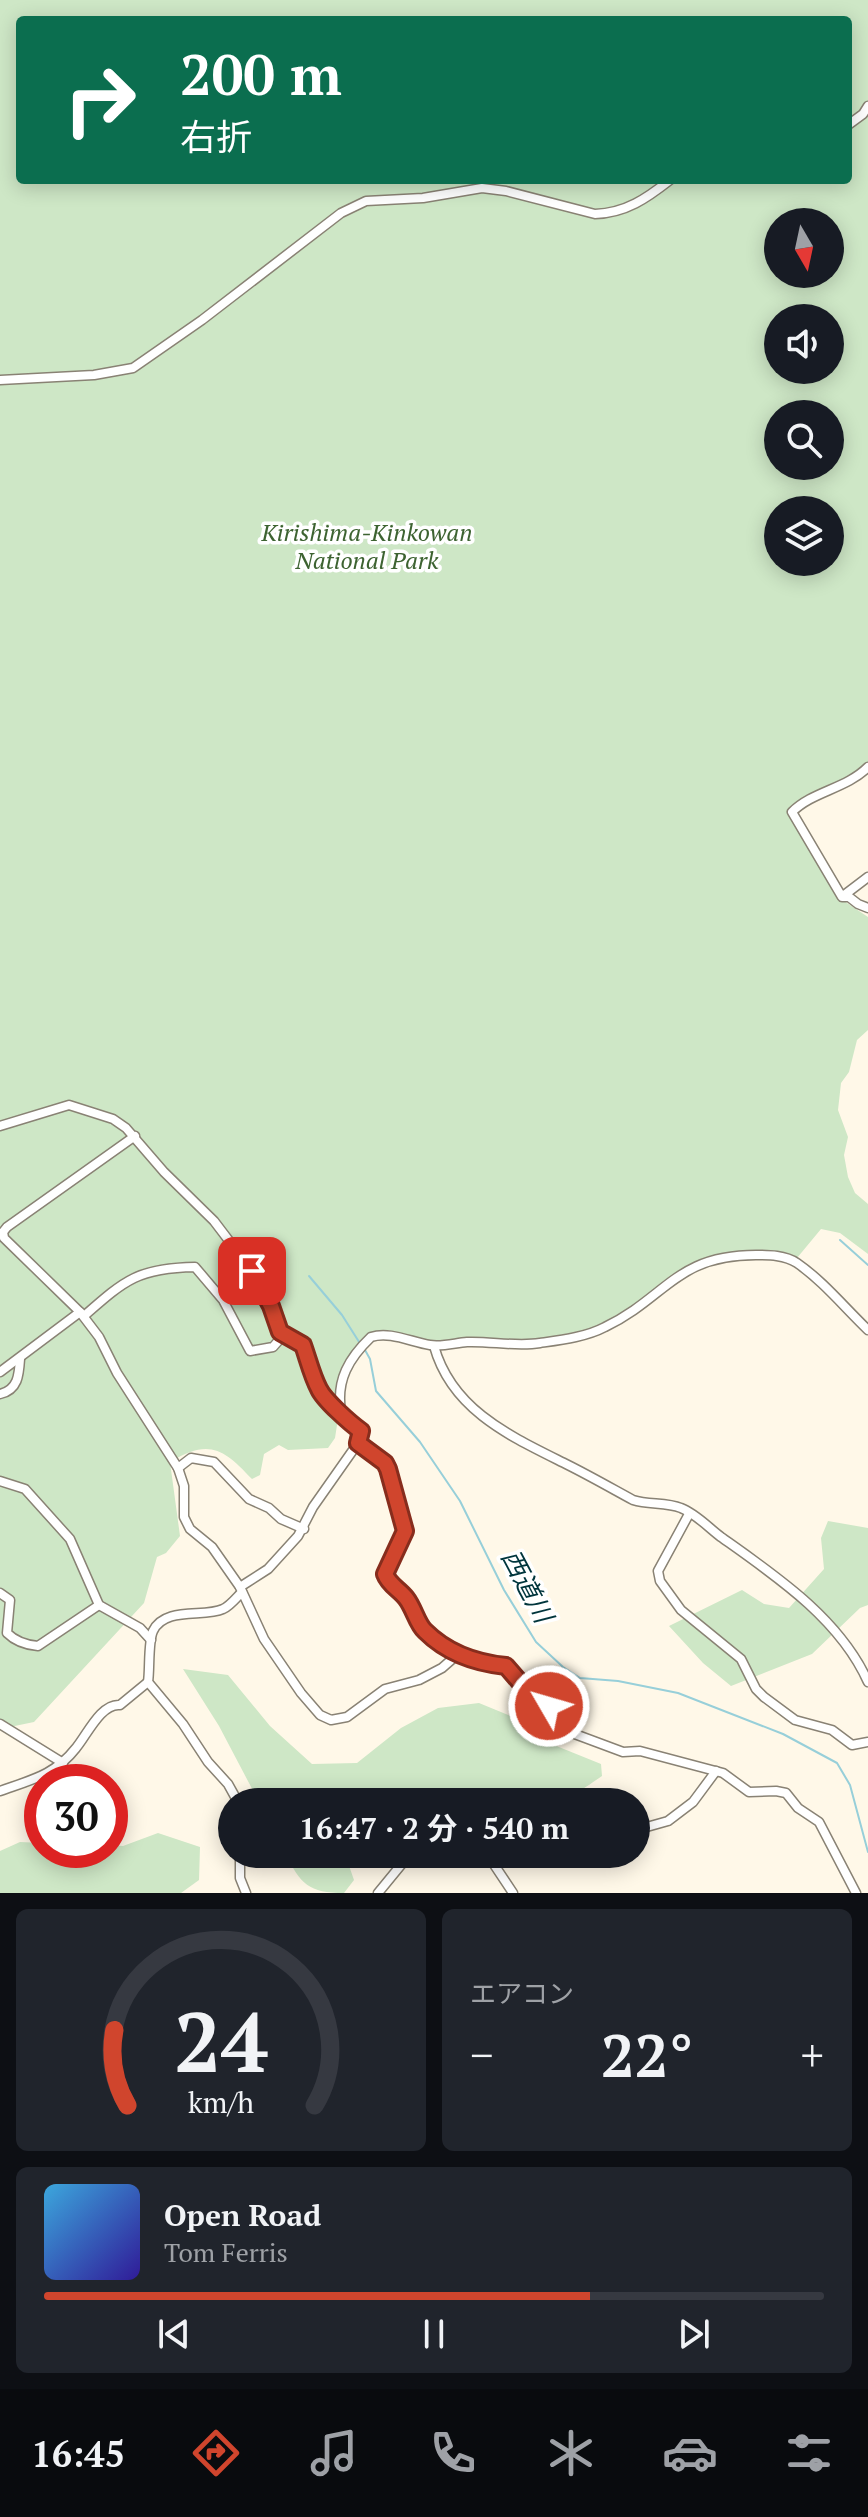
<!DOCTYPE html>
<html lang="ja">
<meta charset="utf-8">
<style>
:root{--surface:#171b24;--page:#20242c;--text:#f1f3f6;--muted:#9ea1a6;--line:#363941;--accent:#d0452d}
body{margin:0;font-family:"PT Serif","Noto Sans JP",serif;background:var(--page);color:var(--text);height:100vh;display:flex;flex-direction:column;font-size:30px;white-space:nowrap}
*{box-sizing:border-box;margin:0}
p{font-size:26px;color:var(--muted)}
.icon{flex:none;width:44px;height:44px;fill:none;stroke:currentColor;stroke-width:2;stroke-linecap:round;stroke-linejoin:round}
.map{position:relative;height:1893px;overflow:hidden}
.sheet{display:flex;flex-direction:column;gap:16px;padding:16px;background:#0d0f14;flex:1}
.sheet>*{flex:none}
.banner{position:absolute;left:16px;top:16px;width:836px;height:168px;border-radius:8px;box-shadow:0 4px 20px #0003;background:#0b6e4f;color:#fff;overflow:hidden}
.needle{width:52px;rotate:171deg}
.buttons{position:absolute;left:764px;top:208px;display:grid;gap:16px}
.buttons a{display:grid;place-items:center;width:80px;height:80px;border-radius:50%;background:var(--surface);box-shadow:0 4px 20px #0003;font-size:40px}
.speed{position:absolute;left:24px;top:1764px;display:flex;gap:16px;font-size:40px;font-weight:700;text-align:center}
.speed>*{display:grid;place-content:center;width:104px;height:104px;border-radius:50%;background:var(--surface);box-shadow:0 4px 20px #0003;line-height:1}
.speed .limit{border:12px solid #d22;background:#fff;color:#111}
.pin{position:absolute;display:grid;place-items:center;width:68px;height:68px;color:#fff;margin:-34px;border-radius:16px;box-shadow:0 4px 12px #0006}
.me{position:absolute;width:88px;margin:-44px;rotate:308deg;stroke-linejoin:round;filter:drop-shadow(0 0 6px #0008)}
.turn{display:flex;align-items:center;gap:28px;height:168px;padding:0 32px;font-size:36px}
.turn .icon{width:104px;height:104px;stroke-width:2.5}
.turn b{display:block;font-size:56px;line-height:68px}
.big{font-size:60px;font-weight:700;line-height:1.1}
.sheet .tile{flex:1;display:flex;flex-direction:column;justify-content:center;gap:12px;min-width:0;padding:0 28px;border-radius:12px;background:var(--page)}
.sheet .dial{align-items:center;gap:0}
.dial svg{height:208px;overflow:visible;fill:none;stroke:var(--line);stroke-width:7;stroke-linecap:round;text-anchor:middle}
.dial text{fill:var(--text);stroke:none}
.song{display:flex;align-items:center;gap:24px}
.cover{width:96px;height:96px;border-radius:12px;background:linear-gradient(135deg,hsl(200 70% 55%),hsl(250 70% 35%))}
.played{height:8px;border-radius:4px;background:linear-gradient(90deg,var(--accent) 70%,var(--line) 70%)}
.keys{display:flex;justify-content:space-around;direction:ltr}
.heat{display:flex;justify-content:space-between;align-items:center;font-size:44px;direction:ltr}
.sheet .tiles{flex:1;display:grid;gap:16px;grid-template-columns:1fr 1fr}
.tile:last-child{grid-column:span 2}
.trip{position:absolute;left:218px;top:1788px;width:432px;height:80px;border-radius:40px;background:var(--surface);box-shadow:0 4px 20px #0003;font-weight:700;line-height:80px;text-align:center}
.tab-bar{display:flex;height:128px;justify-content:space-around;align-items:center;background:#090b0e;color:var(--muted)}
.tab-bar .icon{width:56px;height:56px}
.tab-bar .active{color:var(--accent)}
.tab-bar b{font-size:36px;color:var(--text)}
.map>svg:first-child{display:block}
.green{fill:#cee7c6;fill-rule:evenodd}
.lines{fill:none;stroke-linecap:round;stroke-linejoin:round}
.stream{stroke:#97cfd9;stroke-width:2}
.minor-casing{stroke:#898274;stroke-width:11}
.minor{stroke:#fff;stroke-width:8}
.route-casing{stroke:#872d1d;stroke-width:20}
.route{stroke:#d0452d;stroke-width:14}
.labels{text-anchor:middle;stroke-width:7;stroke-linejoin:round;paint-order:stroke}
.park-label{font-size:24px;font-style:italic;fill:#3d6331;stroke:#fff}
.water-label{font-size:26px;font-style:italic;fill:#00353c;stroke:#fff}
</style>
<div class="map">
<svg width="868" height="1893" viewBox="0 0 868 1893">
<rect width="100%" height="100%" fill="#fff8e8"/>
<!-- green -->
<g class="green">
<path d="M0,0H868V763L848,781L803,801L796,817L792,818L838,897L868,917V1030L857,1040L849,1072L841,1083L838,1110L848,1137L844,1155L848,1177L855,1193L868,1204V1254L840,1233L821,1229L797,1258L786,1253L780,1255L747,1252L703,1259L669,1277L630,1310L597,1328L522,1342L425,1341L387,1330L371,1336L353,1352L341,1372L335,1393L339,1412L335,1438L328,1448L288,1450L279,1445L264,1454L260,1475L252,1479C224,1449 209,1438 170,1462L180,1536L166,1553L157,1557L144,1603L34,1722L0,1729ZM20,20H848V180H20ZM778,222H830V274H778ZM778,318H830V370H778ZM778,414H830V466H778ZM778,510H830V562H778Z"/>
<path d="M828,1521L868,1528V1605L860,1608L812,1654L731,1686L703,1663L669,1626L742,1590L764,1604L789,1608L824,1569L821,1538Z"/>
<path d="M183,1669L228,1675L270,1726L312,1764L357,1763L401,1728L438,1708L479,1703L520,1720L549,1743L601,1764L602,1776C594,1781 584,1790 574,1792C537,1801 492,1780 459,1802H259L219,1726Z"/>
<path d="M158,1833L200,1847L199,1880L181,1893H0V1851L20,1842L42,1843V1850H110V1845L123,1846Z"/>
<path d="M286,1854H348L347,1860L354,1880L344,1893C309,1893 300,1884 286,1854Z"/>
</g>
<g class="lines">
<!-- stream -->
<g class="stream">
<path d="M840,1240L868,1265"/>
<path d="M309,1276L342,1315L361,1345"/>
<path d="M365,1350L370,1359L376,1391L420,1442L460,1501L504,1590L536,1642L563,1667L580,1678L618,1681L678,1693L783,1734L837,1763L850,1785L868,1852"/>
</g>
<!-- minor casing -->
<g class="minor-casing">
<g id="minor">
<path d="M848,125L863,114L868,106"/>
<path d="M0,380L94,375L133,368L202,320L341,213L366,201L423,198L482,188L506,191L595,214C626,213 647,198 670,180"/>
<path d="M868,767C846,789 813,791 792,812L842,897H849L858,904L868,908"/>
<path d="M843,896L868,877"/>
<path d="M0,1126L69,1105L113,1119L126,1128L164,1172L214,1221L252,1271L271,1306L280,1332L303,1345C308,1359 312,1376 319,1389C324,1400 350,1422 361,1431L358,1443L313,1507L298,1536L268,1569L240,1587"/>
<path d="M135,1136L7,1227L3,1232L4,1238L80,1312L99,1337L117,1373L178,1468L184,1486V1517L190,1529L212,1547L240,1587L264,1639L301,1693L320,1715L331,1720L347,1717L385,1689L419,1680L442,1668L458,1654"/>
<path d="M84,1316C125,1280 138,1268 195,1267L223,1300L250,1351L273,1347L280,1339V1332"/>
<path d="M434,1346C452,1411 512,1437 568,1465C590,1476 611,1488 633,1500C649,1505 666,1502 681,1508C695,1513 709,1528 721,1537C776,1576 840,1619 868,1682"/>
<path d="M0,1372L80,1312"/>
<path d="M0,1394C18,1390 19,1375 20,1359"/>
<path d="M341,1411C336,1380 349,1358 371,1337C390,1331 411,1342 430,1345C442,1347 455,1343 467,1342C491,1341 516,1347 540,1343C561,1340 586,1337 605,1327C667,1297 676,1255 756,1255C769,1255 785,1255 797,1263C823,1281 845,1308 868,1330"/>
<path d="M358,1443L385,1463L403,1520L405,1531L402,1539L385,1574C389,1585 399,1589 406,1598C414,1608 417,1624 425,1631C448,1653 476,1662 506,1666L525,1688L549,1706L572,1733L623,1752L640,1751L723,1773L749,1792L776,1791L786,1793L798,1808L819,1822L856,1893"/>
<path d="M178,1468L191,1458L214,1462L249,1499L269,1508L281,1519L304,1529"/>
<path d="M0,1481L25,1489L70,1539L99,1605L140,1628L151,1640"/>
<path d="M689,1514L658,1571L660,1581L681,1610L741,1659L756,1689L764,1697L795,1720L832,1730L852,1745L868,1742"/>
<path d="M0,1593L10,1600L7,1633C16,1642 26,1645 38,1646L99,1605"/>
<path d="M0,1724L63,1763"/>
<path d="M0,1791C31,1780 55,1775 76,1748C87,1735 101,1703 120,1705L148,1682"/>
<path d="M238,1802L228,1784L208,1762L183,1724L148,1682C150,1670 148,1641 153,1631C165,1606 204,1618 223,1609C230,1606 236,1598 242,1592"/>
<path d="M636,1830L668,1821L693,1802L716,1771"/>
<path d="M240,1854V1878L246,1893"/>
<path d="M461,1854L493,1863"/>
<path d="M497,1854L493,1863L513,1893"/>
<path d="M541,1854C554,1865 562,1863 576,1854"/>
<path d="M378,1893L410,1854"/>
</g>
</g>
<!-- minor -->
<use href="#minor" class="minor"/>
</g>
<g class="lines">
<!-- route casing -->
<g class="route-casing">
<path id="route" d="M252,1271L271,1306L280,1332L303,1345C308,1359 312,1376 319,1389C324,1400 350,1423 361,1431L358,1443L385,1463L388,1469L405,1531L385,1574C389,1585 399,1589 406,1598C414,1608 417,1624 425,1631C447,1653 476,1663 506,1666L525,1688L549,1706"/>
</g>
<!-- route -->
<use href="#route" class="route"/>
</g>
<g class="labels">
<!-- park labels -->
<g class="park-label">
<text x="367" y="541">Kirishima-Kinkowan<tspan x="367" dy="28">National Park</tspan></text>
</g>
<!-- water labels -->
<g class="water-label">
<text transform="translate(527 1586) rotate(62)" y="9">西道川</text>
</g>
</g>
</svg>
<div class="buttons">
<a><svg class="needle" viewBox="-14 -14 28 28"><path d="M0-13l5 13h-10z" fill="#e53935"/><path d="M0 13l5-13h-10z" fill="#9ea1a6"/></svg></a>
<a><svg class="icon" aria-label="sound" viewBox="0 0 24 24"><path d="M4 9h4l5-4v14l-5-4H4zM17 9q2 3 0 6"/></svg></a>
<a><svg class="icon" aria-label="search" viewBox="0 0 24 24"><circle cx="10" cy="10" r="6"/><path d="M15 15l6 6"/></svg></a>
<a><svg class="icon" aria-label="layers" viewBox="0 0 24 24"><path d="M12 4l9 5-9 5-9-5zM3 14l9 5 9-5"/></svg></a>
</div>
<div class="speed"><div class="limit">30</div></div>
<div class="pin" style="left:252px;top:1271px;background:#d93025"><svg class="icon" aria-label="arrive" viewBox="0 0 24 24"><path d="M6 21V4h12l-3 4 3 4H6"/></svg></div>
<svg class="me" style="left:549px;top:1706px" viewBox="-20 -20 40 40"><circle r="17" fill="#d0452d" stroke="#fff" stroke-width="3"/><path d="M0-11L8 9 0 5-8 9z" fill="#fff"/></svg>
<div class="trip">16:47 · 2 分 · 540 m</div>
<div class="banner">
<div class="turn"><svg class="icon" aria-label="right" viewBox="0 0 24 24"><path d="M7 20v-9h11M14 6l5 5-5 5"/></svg><div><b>200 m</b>右折</div></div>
</div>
</div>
<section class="sheet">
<div class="tiles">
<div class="tile dial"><svg viewBox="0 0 100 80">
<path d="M14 69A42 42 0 1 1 86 69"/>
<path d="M14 69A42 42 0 0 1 9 40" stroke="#d0452d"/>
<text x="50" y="56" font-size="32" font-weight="700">24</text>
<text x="50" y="72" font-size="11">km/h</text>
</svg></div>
<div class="tile"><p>エアコン</p>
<div class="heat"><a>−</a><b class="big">22°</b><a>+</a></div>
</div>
<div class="tile">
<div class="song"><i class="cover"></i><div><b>Open Road</b><p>Tom Ferris</p></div></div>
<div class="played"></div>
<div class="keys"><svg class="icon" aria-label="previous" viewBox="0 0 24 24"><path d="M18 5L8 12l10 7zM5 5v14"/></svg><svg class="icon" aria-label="pause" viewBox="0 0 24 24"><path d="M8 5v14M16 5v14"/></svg><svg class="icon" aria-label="next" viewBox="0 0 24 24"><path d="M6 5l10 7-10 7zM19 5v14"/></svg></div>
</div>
</div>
</section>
<nav class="tab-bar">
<b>16:45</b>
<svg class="icon active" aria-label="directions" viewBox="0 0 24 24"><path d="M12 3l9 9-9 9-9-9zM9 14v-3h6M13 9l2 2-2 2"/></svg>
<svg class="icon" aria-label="music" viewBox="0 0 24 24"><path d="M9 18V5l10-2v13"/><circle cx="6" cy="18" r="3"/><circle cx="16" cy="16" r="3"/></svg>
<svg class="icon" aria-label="phone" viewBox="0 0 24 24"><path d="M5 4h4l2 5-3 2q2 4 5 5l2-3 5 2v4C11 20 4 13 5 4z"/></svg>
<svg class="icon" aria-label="climate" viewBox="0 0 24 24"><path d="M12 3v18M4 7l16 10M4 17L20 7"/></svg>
<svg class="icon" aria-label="car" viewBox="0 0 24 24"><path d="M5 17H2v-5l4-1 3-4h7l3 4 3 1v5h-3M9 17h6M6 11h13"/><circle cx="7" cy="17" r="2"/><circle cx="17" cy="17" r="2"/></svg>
<svg class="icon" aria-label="filters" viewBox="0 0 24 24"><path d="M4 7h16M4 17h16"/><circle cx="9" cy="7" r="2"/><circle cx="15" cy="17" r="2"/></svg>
</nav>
